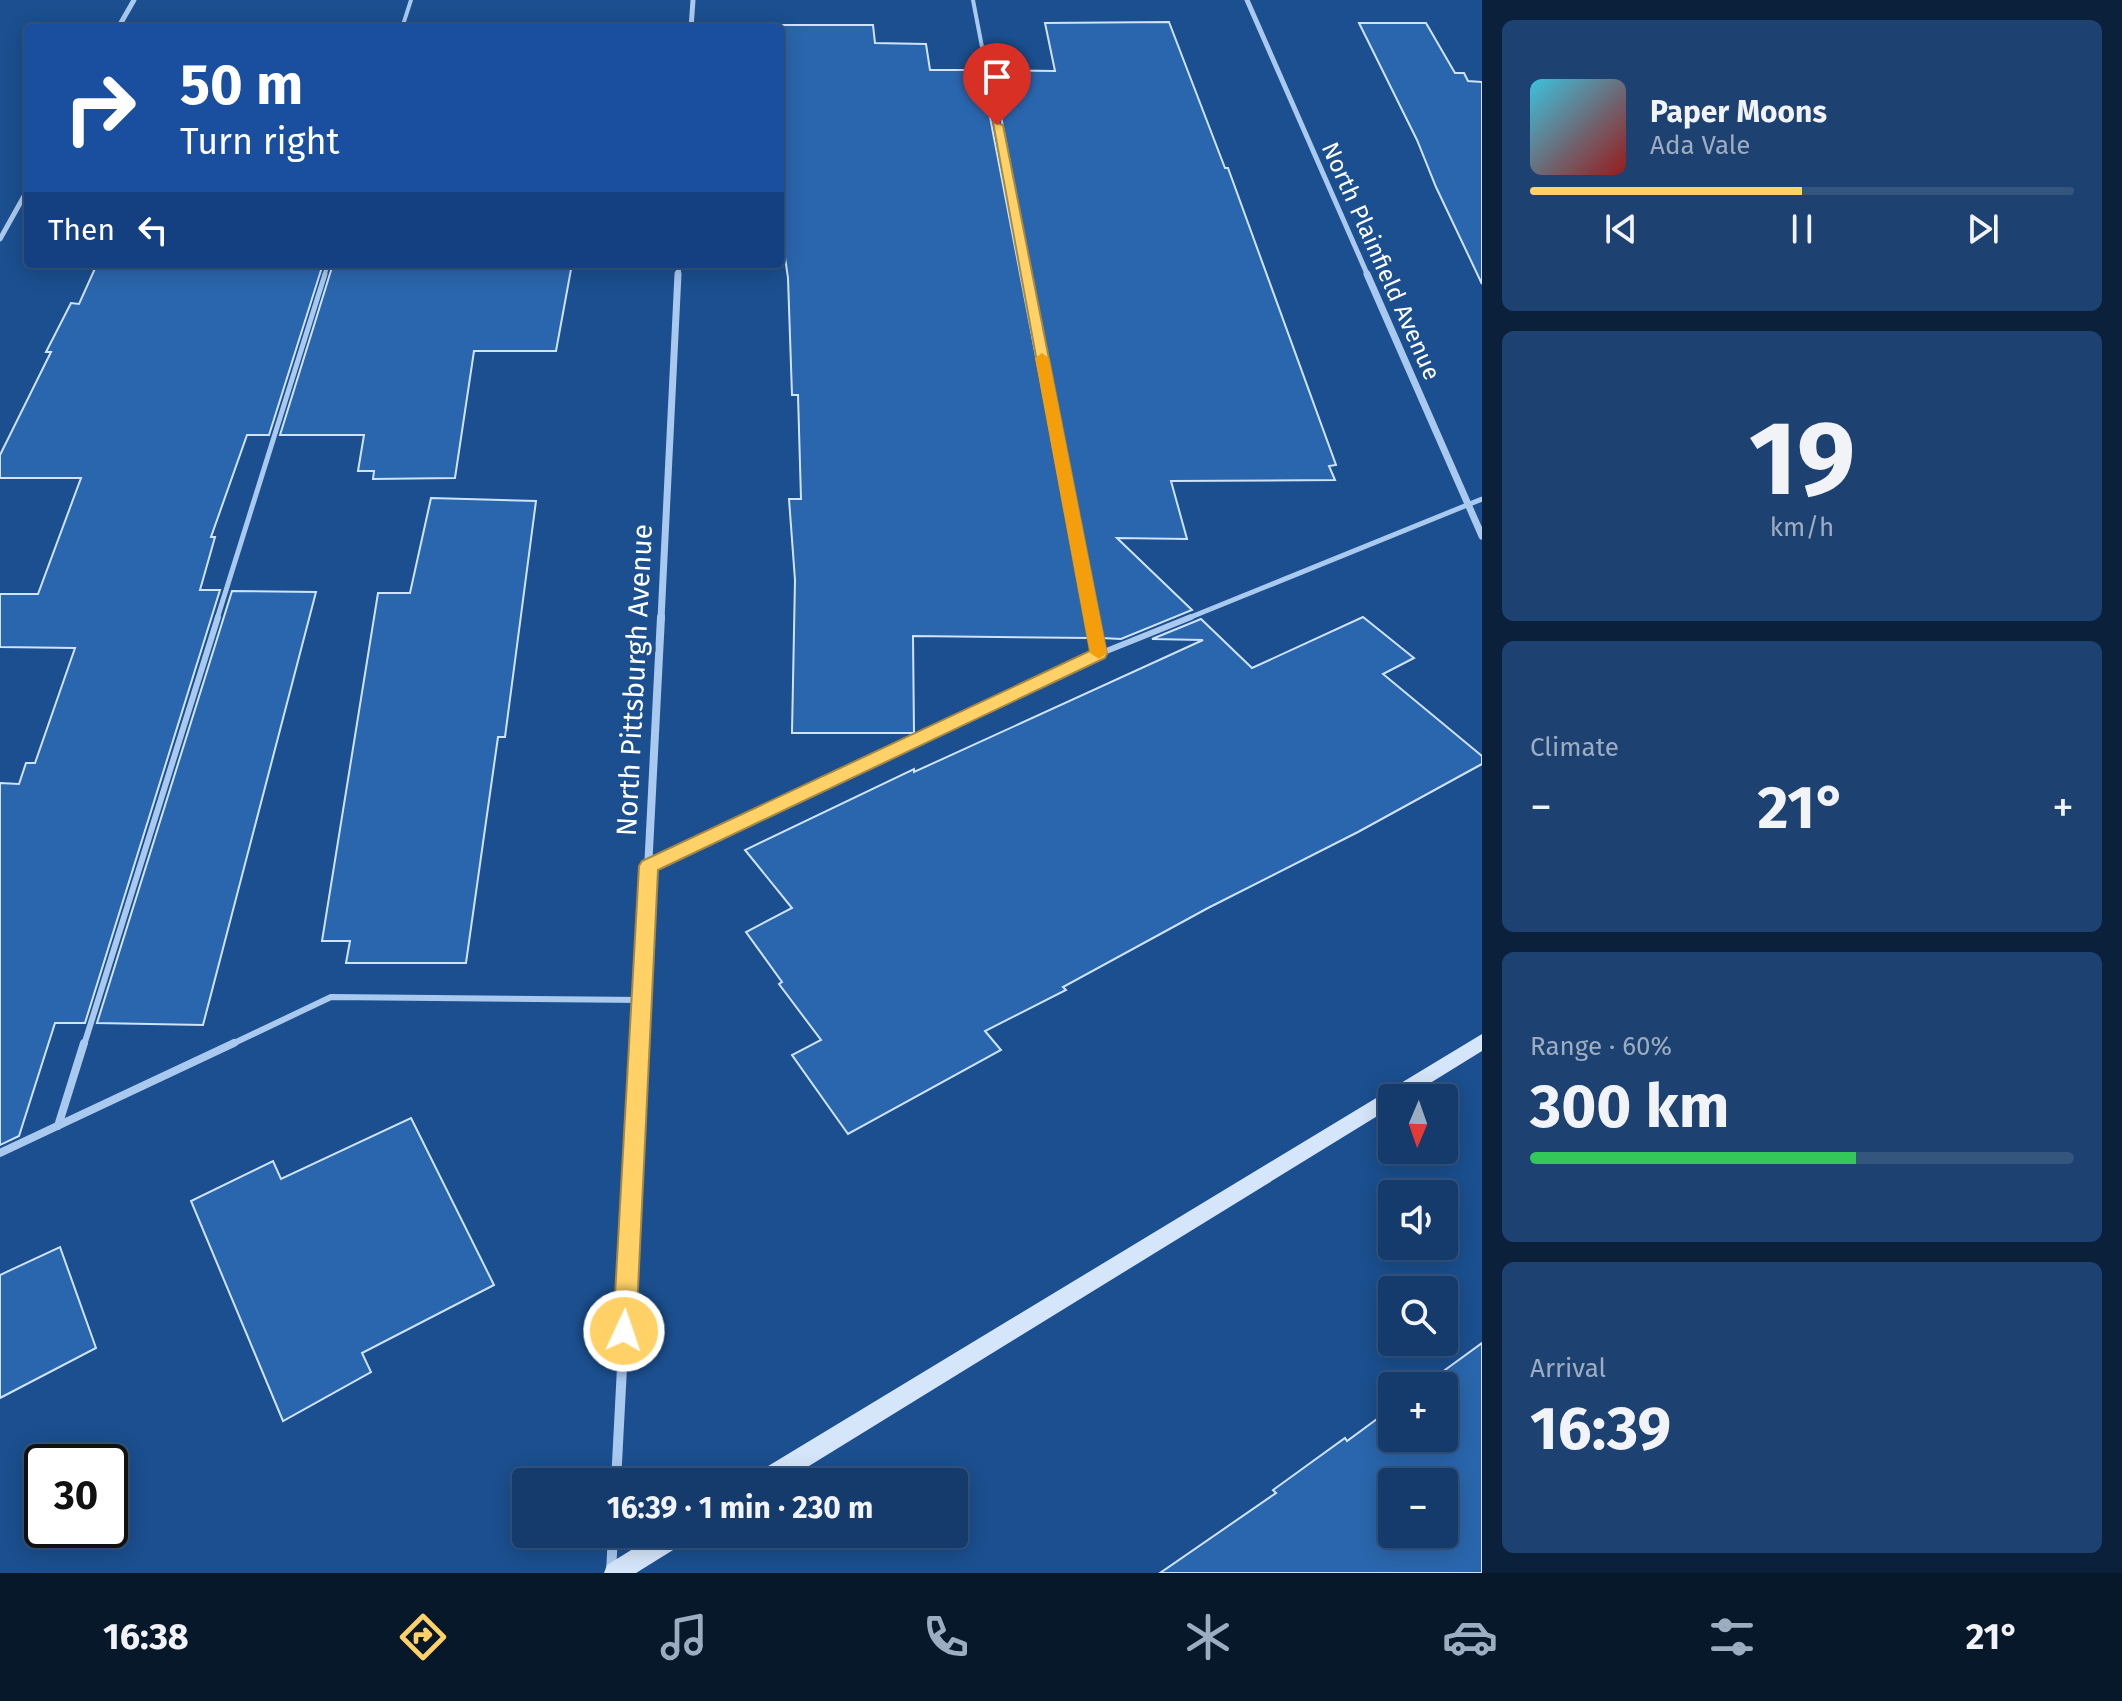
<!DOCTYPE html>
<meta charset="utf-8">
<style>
:root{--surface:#143b6b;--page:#1d4271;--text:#f1f3f6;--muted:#9dadc1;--line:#33557e;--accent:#ffd166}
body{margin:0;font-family:"Fira Sans",sans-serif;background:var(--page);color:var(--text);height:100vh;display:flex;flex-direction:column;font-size:30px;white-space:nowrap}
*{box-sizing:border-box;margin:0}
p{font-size:26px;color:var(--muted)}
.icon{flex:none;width:44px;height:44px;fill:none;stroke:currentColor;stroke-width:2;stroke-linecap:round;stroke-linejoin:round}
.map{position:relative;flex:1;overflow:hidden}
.panel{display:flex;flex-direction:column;gap:20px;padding:20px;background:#0b203b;width:640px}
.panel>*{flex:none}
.hud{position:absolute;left:24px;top:24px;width:760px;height:244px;border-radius:8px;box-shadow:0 4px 20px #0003,0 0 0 2px var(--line);background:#1a4fa0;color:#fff;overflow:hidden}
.needle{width:52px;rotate:182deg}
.controls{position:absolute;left:1378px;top:1084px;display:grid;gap:16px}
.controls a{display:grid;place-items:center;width:80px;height:80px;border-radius:8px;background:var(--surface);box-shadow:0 4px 20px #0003,0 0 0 2px var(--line);font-size:40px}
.speed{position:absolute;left:24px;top:1444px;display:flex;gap:16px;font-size:40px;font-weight:700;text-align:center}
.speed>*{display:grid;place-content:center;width:104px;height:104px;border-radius:50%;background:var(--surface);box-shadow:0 4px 20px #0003,0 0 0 2px var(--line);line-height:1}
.speed .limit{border:4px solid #111;border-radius:12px;background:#fff;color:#111}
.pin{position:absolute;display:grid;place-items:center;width:68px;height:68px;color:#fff;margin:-82px -34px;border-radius:50% 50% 50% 0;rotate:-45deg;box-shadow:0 0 8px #0007}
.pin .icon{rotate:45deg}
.me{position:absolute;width:88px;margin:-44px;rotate:3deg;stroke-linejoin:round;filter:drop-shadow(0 0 6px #0008)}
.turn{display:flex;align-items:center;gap:28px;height:168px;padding:0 24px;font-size:36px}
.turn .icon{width:104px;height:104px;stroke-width:2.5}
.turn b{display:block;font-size:56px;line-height:68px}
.then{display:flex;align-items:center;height:76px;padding:0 24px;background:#0003;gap:16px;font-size:30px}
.big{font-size:60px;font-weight:700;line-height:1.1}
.panel .widget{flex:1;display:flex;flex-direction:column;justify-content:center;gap:12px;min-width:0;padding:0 28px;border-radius:12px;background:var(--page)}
.panel .dial{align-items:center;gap:0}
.dial b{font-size:104px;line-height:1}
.song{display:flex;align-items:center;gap:24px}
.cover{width:96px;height:96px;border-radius:12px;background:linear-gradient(135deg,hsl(190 70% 55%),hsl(0 70% 35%))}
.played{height:8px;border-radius:4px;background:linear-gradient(90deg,var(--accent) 50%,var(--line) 50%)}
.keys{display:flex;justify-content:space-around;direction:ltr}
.heat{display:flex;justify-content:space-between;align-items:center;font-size:44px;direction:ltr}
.charge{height:12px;border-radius:6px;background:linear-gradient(90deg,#34c759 60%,var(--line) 0)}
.trip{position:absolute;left:512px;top:1468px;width:456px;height:80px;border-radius:8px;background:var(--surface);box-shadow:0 4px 20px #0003,0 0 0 2px var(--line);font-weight:700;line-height:80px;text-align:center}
.tabs{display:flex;height:128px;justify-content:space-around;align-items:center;background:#08182b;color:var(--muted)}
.tabs .icon{width:56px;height:56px}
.tabs .current{color:var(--accent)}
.tabs b{font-size:36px;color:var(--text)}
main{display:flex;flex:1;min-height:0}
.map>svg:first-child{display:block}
.building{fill:#2a66ad;stroke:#cfe3fa;stroke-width:2;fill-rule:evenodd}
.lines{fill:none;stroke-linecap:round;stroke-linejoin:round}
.lane-far3{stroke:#a9c9ee;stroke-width:4}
.lane-far2{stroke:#a9c9ee;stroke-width:5}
.lane-far1{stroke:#a9c9ee;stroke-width:6}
.lane{stroke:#a9c9ee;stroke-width:8}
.street-far3{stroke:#a9c9ee;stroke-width:5}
.street-far2{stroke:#a9c9ee;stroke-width:7}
.street-far1{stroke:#a9c9ee;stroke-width:8}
.street{stroke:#a9c9ee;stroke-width:10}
.secondary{fill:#d6e6fa;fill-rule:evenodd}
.route{fill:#ffd166;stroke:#a68842;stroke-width:2}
.slow{fill:#f59e0b}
.labels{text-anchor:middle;stroke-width:8;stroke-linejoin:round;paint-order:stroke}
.far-street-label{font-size:24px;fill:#fff;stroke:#1b4f8f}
.street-label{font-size:28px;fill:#fff;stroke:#1b4f8f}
</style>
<main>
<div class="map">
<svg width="1482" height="1573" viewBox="0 0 1482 1573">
<rect width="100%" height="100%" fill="#1b4f8f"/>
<!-- building -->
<g class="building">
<path d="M1169,22L1225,168H1228L1336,465L1329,466L1335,480L1171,481L1187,539L1117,538L1192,610L1121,639L1102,638L992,70L1055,71L1045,23Z"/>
<path d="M1359,23H1426L1455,73H1464L1468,81L1482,82V284L1436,187L1417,140Z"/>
<path d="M780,25H873L875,43L926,44L930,70H981L1086,617L1090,638L913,636L914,733H792L795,580L789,499H801L798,395H792L788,278L781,229L783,120Z"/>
<path d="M97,264H323L269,435H247L211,537H215L200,590H220L85,1023H55L19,1136L0,1145V783L19,784L26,763H35L75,648L0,647V594H38L81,478H0V455L51,352H46L71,303L79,304Z"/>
<path d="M333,264H572L556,351H474L455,478L373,479L374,471H358L364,435H280Z"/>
<path d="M431,498L536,501L505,737H498L466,963H346L350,941H322L378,593H410Z"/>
<path d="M232,591L316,592L203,1025L97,1023Z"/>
<path d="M1363,617L1414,658L1383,674L1482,756V764L1358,832L1208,908L1063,987L1066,990L985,1031L1001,1050L848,1134L792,1055L821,1040L779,984L782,982L746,932L792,908L745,850L914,769V772L1203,640L1152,639L1201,619L1252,668Z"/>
<path d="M411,1118L494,1285L362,1353L371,1372L283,1421L191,1201L273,1161L281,1179Z"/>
<path d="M60,1247L96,1348L0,1398V1275Z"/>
<path d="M1482,1343V1573H1160L1276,1493L1273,1490L1345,1438L1347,1441L1392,1408V1438H1444V1386H1423ZM1392,1482H1444V1534H1392Z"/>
</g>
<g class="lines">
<!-- lane-far3 -->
<g class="lane-far3">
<path d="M973,0L1026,276"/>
<path d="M402,28L411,0"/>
<path d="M324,276L328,264"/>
</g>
<!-- lane-far2 -->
<g class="lane-far2">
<path d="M1026,274L1092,619"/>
<path d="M217,619L325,274"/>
<path d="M1186,619L1482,499"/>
</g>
<!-- lane-far1 -->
<g class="lane-far1">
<path d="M1092,617L1099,654"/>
<path d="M649,866L1099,654L1191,617"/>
<path d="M84,1045L218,617"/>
<path d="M230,1045L331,997L642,1000"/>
</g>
<!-- lane -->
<g class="lane">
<path d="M58,1126L84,1043"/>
<path d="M0,1153L234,1043"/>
</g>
<!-- street-far3 -->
<g class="street-far3">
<path d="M1247,0L1368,276"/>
<path d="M118,28L134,0"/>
<path d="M691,28L693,0"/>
<path d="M0,239L28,189"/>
<path d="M678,276L679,264"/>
</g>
<!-- street-far2 -->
<g class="street-far2">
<path d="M1367,274L1482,536"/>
<path d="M661,619L678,274"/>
</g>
<!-- street-far1 -->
<path class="street-far1" d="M639,1045L661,617"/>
<!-- street -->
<g class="street">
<path d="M616,1482L639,1043"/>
<path d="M611,1573L613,1534"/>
</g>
<!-- secondary -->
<g class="secondary">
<path d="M1482,1034V1051L1406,1098H1392V1107L783,1482H752L755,1474Z"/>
<path d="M657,1534H689L686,1542L636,1573H604L607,1565Z"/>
</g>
</g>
<!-- route -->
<path class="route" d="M993,122L1003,125L1107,654L1105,658L658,870L636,1331L632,1339L624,1343L616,1339L613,1331L639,866L642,861L1090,651Z"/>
<!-- slow -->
<path class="slow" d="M1042,353L1049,358L1107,653L1099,659L1090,653L1035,358Z"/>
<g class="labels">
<!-- far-street labels -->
<g class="far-street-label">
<text transform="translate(1381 261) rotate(66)" y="8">North Plainfield Avenue</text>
</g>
<!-- street labels -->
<g class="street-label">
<text transform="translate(634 680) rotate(-87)" y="10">North Pittsburgh Avenue</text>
</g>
</g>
</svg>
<div class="controls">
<a><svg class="needle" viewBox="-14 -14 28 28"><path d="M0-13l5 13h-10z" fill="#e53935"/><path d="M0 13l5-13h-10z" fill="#9dadc1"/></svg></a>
<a><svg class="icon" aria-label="sound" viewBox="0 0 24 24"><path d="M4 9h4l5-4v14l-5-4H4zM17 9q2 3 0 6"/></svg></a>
<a><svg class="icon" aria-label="search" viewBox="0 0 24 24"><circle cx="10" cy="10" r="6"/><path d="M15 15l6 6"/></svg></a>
<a>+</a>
<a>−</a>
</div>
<div class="speed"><div class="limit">30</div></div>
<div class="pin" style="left:997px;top:125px;background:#d93025"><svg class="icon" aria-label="arrive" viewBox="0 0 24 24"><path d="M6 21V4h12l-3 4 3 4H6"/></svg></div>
<svg class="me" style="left:624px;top:1331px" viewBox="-20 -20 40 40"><circle r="17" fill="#ffd166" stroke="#fff" stroke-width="3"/><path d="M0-11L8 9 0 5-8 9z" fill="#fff"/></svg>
<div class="trip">16:39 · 1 min · 230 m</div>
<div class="hud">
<div class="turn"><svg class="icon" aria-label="right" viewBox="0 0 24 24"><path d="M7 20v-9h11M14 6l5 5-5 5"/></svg><div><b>50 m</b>Turn right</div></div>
<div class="then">Then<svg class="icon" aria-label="left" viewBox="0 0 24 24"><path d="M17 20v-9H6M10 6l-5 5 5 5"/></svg></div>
</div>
</div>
<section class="panel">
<div class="widget">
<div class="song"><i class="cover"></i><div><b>Paper Moons</b><p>Ada Vale</p></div></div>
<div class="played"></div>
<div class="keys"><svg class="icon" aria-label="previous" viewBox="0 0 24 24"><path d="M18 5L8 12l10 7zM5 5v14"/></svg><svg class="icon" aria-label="pause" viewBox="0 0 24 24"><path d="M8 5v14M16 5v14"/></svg><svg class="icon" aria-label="next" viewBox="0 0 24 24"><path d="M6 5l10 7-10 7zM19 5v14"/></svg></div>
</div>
<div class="widget dial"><b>19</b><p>km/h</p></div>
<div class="widget"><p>Climate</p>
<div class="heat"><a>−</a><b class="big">21°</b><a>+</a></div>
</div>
<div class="widget"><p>Range · 60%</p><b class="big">300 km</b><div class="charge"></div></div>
<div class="widget"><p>Arrival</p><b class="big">16:39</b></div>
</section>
</main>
<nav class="tabs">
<b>16:38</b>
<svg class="icon current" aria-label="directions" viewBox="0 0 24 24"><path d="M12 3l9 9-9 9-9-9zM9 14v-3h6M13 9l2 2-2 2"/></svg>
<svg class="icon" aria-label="music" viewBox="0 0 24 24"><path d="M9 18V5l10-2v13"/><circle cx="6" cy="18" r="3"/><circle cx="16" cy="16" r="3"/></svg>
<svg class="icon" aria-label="phone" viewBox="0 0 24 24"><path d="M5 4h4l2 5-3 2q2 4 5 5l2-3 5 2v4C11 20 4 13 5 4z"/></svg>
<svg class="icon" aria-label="climate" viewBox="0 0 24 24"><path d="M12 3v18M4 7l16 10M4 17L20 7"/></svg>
<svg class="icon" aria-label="car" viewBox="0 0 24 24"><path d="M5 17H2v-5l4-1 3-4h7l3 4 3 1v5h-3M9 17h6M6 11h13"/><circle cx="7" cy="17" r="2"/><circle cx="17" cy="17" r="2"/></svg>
<svg class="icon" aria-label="filters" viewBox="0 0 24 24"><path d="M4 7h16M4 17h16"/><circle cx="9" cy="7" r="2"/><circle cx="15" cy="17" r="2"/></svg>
<b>21°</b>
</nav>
